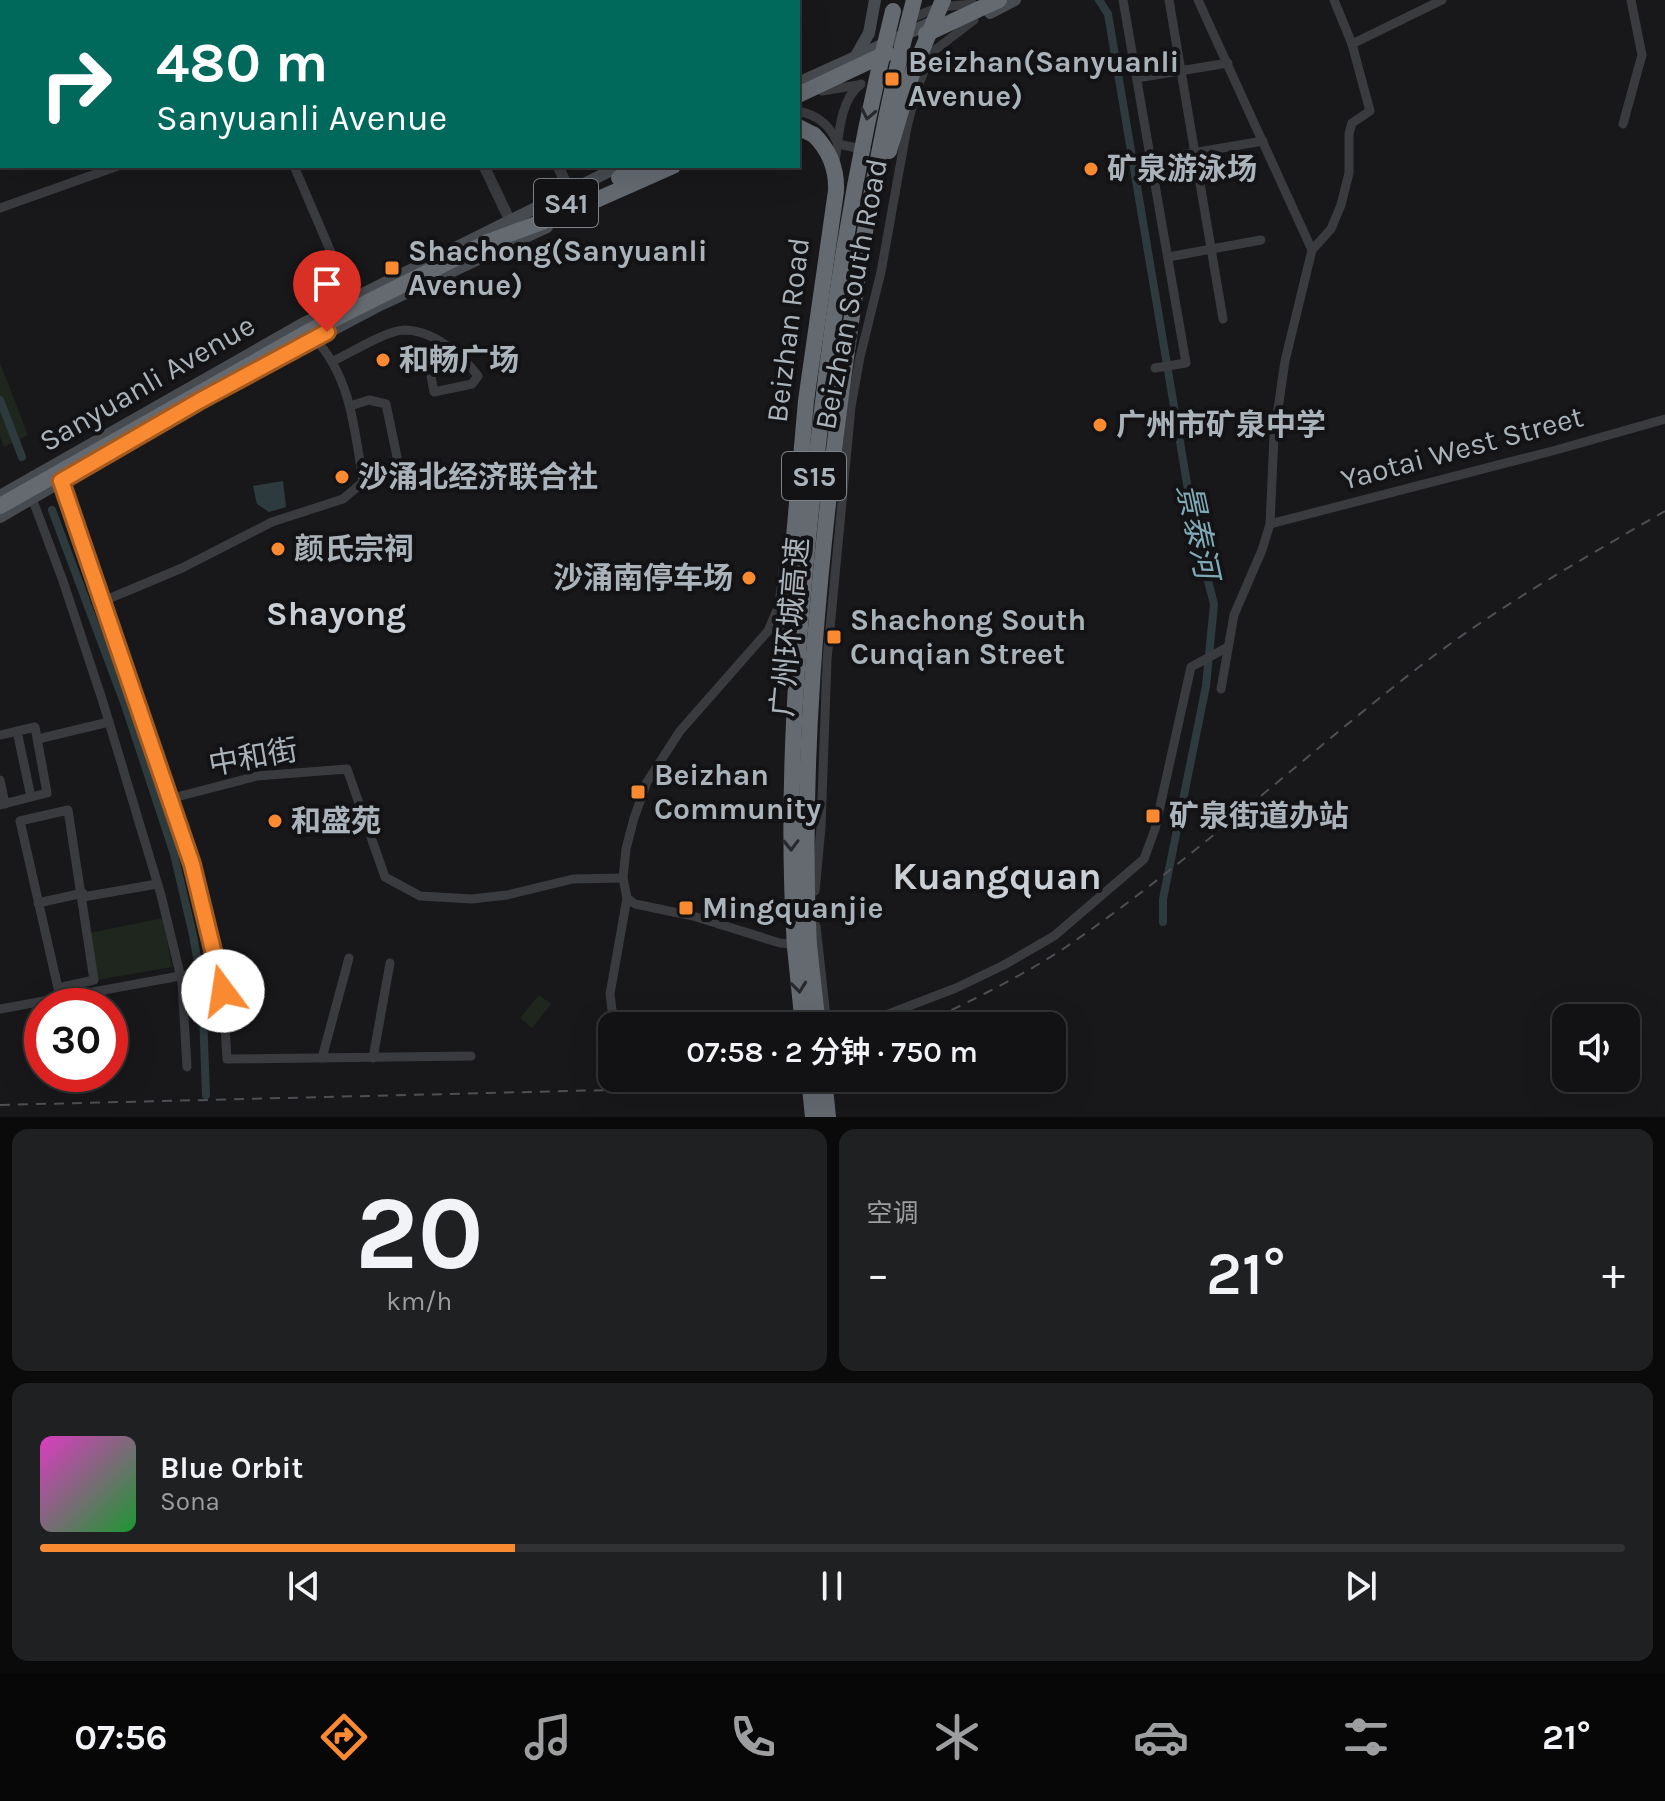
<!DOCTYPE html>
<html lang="zh">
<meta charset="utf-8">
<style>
:root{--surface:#121214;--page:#1f2022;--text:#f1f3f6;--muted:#9c9ea0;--line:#313234;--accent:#f98a31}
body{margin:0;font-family:Karla,"Noto Sans SC",sans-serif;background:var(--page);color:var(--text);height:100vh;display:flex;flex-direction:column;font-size:30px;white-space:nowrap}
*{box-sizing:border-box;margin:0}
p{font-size:26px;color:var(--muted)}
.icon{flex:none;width:44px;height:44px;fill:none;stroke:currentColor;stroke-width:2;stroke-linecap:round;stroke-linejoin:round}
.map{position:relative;height:1117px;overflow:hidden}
.sheet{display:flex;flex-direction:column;gap:12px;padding:12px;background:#0a0a0b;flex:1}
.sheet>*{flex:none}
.guide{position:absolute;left:0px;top:0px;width:800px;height:168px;box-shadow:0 8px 32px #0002,0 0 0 2px var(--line);background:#00695c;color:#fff;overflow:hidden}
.controls{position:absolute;left:1552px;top:1004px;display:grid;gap:16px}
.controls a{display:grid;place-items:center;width:88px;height:88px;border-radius:16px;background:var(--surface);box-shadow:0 8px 32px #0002,0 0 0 2px var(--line);font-size:40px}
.speed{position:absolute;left:24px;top:988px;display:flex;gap:16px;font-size:40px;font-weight:700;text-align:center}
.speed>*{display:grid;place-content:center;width:104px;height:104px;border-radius:50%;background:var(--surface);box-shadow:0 8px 32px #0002,0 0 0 2px var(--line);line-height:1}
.speed .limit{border:12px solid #d22;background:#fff;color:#111}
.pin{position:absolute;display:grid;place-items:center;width:68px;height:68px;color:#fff;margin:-82px -34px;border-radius:50% 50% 50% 0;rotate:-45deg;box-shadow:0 0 8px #0007}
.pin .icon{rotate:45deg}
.me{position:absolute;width:88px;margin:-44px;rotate:346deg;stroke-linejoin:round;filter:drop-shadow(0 0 6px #0008)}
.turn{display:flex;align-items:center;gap:28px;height:168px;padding:0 24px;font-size:36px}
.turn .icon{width:104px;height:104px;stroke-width:2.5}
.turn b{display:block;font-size:56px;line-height:68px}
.big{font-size:60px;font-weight:600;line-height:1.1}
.sheet .tile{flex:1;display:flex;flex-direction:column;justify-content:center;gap:12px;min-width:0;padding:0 28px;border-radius:16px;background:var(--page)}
.sheet .dial{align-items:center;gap:0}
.dial b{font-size:104px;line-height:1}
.song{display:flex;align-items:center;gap:24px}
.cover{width:96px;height:96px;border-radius:12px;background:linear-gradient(135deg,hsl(310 70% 55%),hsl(130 70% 35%))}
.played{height:8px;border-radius:4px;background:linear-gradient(90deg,var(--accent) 30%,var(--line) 30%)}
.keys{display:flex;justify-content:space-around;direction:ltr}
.heat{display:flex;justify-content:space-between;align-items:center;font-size:44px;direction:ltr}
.sheet .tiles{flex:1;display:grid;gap:12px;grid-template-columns:1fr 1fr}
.tile:last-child{grid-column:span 2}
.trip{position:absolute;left:598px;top:1012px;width:468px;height:80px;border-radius:16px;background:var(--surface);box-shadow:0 8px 32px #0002,0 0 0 2px var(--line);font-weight:600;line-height:80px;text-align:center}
.menu{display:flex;height:128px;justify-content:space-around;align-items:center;background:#070708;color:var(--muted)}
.menu .icon{width:56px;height:56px}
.menu .selected{color:var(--accent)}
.menu b{font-size:36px;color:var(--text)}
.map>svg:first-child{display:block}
.green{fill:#1e261e}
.water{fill:#2d3b3f}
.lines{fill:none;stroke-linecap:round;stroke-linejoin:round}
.canal{stroke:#2d3b3f;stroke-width:8}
.minor-tunnel{stroke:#35373a;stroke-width:9;stroke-dasharray:9 4.5;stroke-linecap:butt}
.minor{stroke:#393b3f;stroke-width:9}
.tertiary{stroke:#393b3f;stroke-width:11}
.secondary{stroke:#474b50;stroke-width:12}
.motorway{stroke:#656a71;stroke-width:16}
.rail{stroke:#4c5054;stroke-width:2;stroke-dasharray:10 8;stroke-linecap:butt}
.motorway-bridge{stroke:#656a71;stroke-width:16}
.oneway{stroke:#28292c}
.route-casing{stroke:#a25a20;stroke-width:20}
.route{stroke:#f98a31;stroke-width:14}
.poi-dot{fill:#f98a31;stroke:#131315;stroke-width:3}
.labels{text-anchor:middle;stroke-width:8;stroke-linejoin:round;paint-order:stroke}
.shield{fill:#131315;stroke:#7d8288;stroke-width:2}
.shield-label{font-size:28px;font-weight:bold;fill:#aab2ba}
.poi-label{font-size:30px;font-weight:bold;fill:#aab2ba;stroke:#131315;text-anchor:start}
.street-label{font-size:30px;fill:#aab2ba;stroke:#131315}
.water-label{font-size:32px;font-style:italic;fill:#80a9b6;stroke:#131315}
.quarter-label{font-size:34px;font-weight:bold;fill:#cbd0d6;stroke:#131315}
.district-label{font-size:38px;font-weight:bold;fill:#cbd0d6;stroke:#131315}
</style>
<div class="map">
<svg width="1665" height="1117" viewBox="0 0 1665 1117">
<rect width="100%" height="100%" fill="#18181a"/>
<!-- green -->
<g class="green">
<path d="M0,363L28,435L4,447L0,437Z"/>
<path d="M163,918L172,967L97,980L90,933Z"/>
<path d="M539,995L551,1004L532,1028L520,1018Z"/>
</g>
<!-- water -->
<path class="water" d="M283,481L286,507L269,512L257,504L253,486Z"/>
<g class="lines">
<!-- canal -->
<g class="canal">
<path d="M1099,0L1108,14L1195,531L1214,604L1206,686L1163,899V922"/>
<path d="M0,400L22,457"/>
<path d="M52,510L125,705L174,854L193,935L202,986L206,1095"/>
</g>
<!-- minor-tunnel -->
<path class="minor-tunnel" d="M426,359L449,346"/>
<!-- minor -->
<g class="minor">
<path d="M560,0L561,2"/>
<path d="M616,0L617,2"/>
<path d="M1123,0L1186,363L1155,368"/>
<path d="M1169,0L1223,319"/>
<path d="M1198,0L1312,250"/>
<path d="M1334,0L1352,44"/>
<path d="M509,2L512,0"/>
<path d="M907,20L939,7L973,4"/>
<path d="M895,71L931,53L974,20"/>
<path d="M1137,78L1228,63"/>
<path d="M822,91L858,85"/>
<path d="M798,111C817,115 829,124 837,142"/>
<path d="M1623,124L1642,55L1631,0"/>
<path d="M838,144L866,150"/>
<path d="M1151,160L1263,141"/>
<path d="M835,162C839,138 839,100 861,84"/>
<path d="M294,166L351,299"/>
<path d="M0,208L118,166"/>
<path d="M1168,257L1261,240"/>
<path d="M333,361C351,353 385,331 404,330C432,330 461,353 478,376L472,384L434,392L431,376"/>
<path d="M411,368L426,359"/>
<path d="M350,406L369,400L386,404L398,462"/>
<path d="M61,481L192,864L223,991L227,1059L471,1056"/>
<path d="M32,498L63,581L102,699L161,895L182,982L187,1067"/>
<path d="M1270,524L1556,450L1665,419"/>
<path d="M784,562L779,605L768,631L680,731L647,782L634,818L626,849L623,878L627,898L635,904L693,916L780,943L818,946"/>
<path d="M101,602L182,568L272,522L343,499L363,482C355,432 351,377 315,339"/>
<path d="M1221,689L1234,615L1262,550L1270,524L1274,436L1285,361L1312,250L1331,229L1341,205L1349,173V134L1352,123L1370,111L1352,44L1442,0"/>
<path d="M17,731L31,797"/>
<path d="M0,735L35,727L47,793L0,805"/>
<path d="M38,739L109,722"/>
<path d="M0,780L5,804"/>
<path d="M169,799L257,776L347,769L385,877L420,896L472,899L507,895L573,879L623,878"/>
<path d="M68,810L94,980L58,988L20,821Z"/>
<path d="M815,891L821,827L827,660L851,407L860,357L881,272L907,127L916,92L931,53"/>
<path d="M83,897L157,884"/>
<path d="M38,903L83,893"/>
<path d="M816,926L827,1026"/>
<path d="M0,1009L218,969"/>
<path d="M614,1026L610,994L627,898"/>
<path d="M857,1026L956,988L1004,965L1054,936L1144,859L1155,829L1191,667L1226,648"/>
<path d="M322,1058L349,958"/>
<path d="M373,1058L390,963"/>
</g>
<!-- tertiary -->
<g class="tertiary">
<path d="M419,0L420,2"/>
<path d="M429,0L430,2"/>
<path d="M484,166L513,227"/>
<path d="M558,166L569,190"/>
</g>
<!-- secondary -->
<g class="secondary">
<path d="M990,13L1015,0"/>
<path d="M856,56L869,33L875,0"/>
<path d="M798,83L937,20"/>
<path d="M251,373L380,305L547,227"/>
<path d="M0,496L304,323L620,166"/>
<path d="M0,517L96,461"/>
</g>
<!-- motorway -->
<g class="motorway">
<path d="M977,10L999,0"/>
<path d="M798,127L814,135"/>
<path d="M0,506L308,332L488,242"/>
<path d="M809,946L818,1026"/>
<path d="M795,947L803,1026"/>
<path d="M809,1078L813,1117"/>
<path d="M824,1078L828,1117"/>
</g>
<!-- rail -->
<g class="rail">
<path d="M919,1026C968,1002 1017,979 1063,949C1188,864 1300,759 1419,667C1497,607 1581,560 1665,511"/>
<path d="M0,1105L610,1090L746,1078"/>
</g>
<!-- motorway-bridge -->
<g class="motorway-bridge">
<path d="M926,34L977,10"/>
<path d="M798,95L887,53"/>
<path d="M889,151L912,74L943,0"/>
<path d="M619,178L645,166"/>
<path d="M488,242L569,212L673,166"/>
<path d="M787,660L789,594L806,401L836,191C837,169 830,151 814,135"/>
<path d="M809,946C800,767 817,587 839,410C857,272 878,135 914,0"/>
<path d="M795,947C785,792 797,637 814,482C831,320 853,169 893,11"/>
</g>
</g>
<!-- one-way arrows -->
<defs><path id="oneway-chevron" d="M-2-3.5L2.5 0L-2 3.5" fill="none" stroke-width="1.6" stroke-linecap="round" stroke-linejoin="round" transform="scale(2)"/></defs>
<g class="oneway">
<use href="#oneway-chevron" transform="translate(868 114) rotate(102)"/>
<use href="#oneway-chevron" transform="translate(791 845) rotate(89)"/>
<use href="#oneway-chevron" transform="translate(799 987) rotate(84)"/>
</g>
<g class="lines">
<!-- route casing -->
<g class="route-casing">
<path id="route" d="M223,991L192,864L61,481L199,401L327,332"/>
</g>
<!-- route -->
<use href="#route" class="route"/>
</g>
<!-- markers -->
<g class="poi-dot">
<rect x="884" y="71" width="16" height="16" rx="4"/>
<circle cx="1091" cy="169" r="8"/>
<rect x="384" y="260" width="16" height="16" rx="4"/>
<circle cx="383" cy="360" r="8"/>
<circle cx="1100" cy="425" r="8"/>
<circle cx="342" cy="477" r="8"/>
<circle cx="278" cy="549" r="8"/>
<circle cx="749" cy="578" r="8"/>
<rect x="826" y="629" width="16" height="16" rx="4"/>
<rect x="630" y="784" width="16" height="16" rx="4"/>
<rect x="1145" y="808" width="16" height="16" rx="4"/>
<circle cx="275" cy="821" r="8"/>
<rect x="678" y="900" width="16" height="16" rx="4"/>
</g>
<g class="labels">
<!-- shield labels -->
<g class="shield">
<rect x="534" y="179" width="64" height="48" rx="6"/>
<rect x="782" y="452" width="64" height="48" rx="6"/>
</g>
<g class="shield-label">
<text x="566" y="213">S41</text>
<text x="814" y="486">S15</text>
</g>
<!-- poi labels -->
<g class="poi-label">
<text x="908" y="72">Beizhan(Sanyuanli<tspan x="908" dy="34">Avenue)</tspan></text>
<text x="1107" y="179">矿泉游泳场</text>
<text x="408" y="261">Shachong(Sanyuanli<tspan x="408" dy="34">Avenue)</tspan></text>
<text x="399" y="370">和畅广场</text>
<text x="1116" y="435">广州市矿泉中学</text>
<text x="358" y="487">沙涌北经济联合社</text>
<text x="294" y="559">颜氏宗祠</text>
<text x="733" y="588" text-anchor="end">沙涌南停车场</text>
<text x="850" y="630">Shachong South<tspan x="850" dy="34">Cunqian Street</tspan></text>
<text x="654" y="785">Beizhan<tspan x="654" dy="34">Community</tspan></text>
<text x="1169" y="826">矿泉街道办站</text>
<text x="291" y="831">和盛苑</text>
<text x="702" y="918">Mingquanjie</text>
</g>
<!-- street labels -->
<g class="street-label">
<text transform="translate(851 294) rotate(-79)" y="10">Beizhan South Road</text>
<text transform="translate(788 330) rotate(-83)" y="10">Beizhan Road</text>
<text transform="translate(147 383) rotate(-30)" y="10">Sanyuanli Avenue</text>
<text transform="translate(1462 448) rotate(-15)" y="10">Yaotai West Street</text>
<text transform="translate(790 627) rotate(-85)" y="10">广州环城高速</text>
<text transform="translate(253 757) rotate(-10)" y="10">中和街</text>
</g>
<!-- water labels -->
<g class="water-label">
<text transform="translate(1198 531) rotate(78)" y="11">景泰河</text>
</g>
<!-- quarter labels -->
<g class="quarter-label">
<text x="336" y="625">Shayong</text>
</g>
<!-- district labels -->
<g class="district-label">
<text x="997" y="889">Kuangquan</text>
</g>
</g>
</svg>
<div class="controls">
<a><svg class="icon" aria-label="sound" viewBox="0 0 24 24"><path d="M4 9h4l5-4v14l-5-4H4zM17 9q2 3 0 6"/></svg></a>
</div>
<div class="speed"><div class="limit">30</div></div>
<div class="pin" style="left:327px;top:332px;background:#d93025"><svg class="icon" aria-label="arrive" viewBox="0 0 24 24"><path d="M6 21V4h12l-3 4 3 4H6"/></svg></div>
<svg class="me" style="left:223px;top:991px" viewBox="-20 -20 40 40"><circle r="19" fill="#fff"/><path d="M0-13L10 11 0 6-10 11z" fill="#f98a31"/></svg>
<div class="trip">07:58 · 2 分钟 · 750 m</div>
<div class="guide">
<div class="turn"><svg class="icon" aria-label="right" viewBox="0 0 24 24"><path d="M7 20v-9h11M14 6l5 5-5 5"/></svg><div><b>480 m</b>Sanyuanli Avenue</div></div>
</div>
</div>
<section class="sheet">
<div class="tiles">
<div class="tile dial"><b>20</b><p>km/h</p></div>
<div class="tile"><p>空调</p>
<div class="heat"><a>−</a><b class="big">21°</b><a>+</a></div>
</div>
<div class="tile">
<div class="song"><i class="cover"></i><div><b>Blue Orbit</b><p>Sona</p></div></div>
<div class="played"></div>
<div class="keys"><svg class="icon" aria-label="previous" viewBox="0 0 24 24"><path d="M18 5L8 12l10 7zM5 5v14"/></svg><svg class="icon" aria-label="pause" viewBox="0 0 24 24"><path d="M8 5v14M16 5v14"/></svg><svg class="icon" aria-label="next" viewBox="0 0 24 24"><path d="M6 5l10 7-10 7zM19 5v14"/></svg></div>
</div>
</div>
</section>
<nav class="menu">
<b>07:56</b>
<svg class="icon selected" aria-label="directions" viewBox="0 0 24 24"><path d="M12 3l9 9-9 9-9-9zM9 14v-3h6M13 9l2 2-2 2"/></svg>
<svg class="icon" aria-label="music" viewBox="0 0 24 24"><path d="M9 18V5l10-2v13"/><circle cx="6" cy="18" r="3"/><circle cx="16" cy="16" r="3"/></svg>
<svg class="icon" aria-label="phone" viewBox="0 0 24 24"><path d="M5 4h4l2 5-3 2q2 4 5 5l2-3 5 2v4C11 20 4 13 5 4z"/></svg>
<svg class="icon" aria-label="climate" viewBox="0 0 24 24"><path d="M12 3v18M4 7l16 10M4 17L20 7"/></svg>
<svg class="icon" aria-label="car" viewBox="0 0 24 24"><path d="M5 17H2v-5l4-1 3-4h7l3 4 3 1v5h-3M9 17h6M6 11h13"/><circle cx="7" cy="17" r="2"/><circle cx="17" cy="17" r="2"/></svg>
<svg class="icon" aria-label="filters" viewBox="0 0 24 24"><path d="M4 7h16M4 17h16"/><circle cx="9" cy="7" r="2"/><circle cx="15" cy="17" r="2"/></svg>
<b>21°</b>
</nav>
